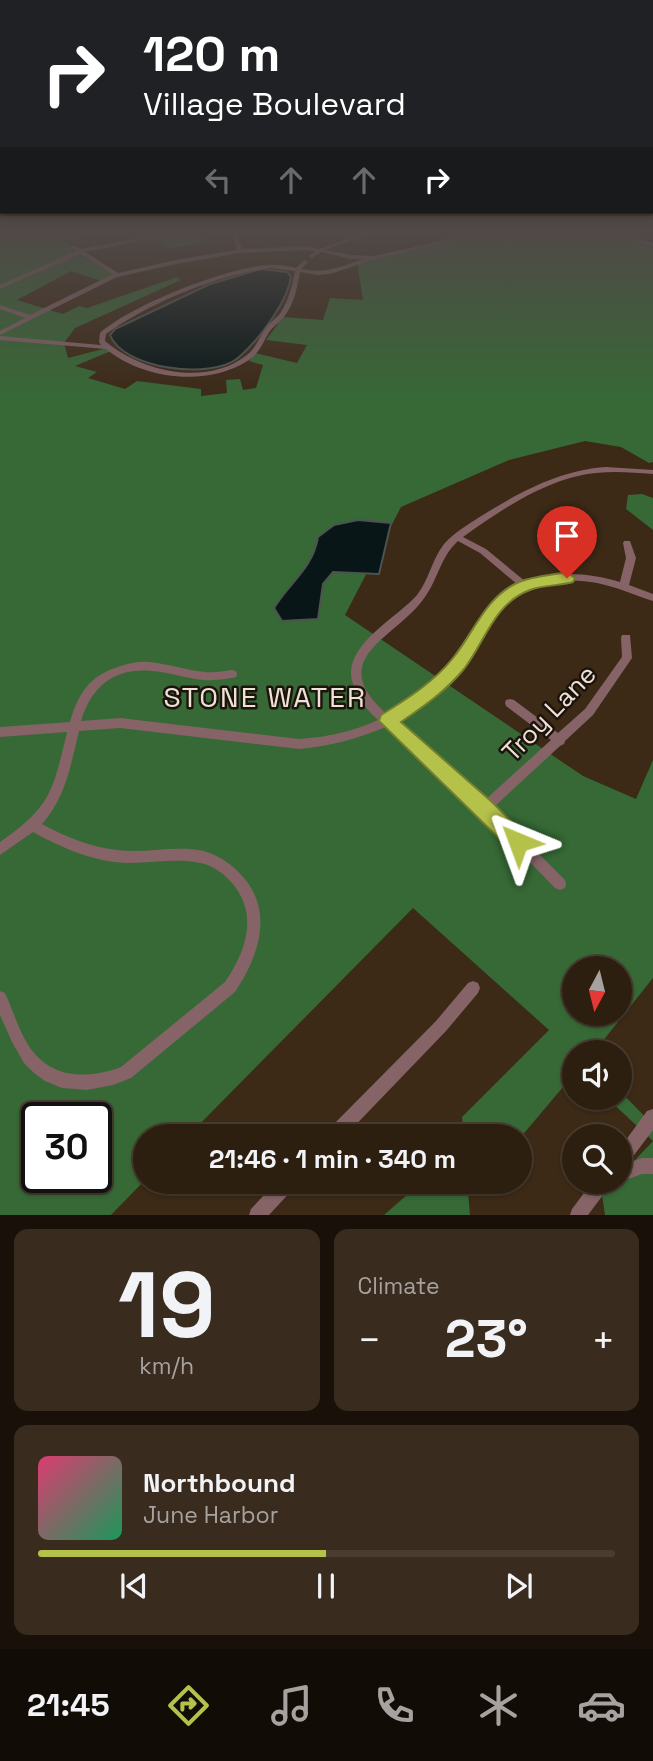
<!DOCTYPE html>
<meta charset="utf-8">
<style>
:root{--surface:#2d1f10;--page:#392c1e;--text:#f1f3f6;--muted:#a7a29f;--line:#483d30;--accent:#b5c24a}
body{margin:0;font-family:"Space Grotesk",sans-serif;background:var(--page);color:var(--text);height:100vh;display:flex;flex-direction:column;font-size:26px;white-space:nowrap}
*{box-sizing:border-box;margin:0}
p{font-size:23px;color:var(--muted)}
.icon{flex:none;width:38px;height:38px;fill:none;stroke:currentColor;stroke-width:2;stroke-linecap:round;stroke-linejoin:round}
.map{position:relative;height:1215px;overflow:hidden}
.sheet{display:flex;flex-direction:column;gap:14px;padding:14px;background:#191109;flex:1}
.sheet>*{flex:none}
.guide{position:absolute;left:0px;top:0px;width:654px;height:214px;box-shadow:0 2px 5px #0004,0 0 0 2px var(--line);background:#202124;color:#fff;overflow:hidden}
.needle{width:46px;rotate:187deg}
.controls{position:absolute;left:562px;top:956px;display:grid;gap:14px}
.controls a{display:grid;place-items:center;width:70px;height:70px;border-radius:50%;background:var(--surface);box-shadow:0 2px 5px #0004,0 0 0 2px var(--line);font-size:35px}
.speed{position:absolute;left:21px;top:1102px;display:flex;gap:14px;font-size:35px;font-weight:700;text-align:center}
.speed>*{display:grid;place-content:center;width:91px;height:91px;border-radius:50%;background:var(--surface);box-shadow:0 2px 5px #0004,0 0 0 2px var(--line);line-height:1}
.speed .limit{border:4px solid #111;border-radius:10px;background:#fff;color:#111}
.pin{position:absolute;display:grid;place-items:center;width:60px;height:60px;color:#fff;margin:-72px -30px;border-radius:50% 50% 50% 0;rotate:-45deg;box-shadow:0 0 7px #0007}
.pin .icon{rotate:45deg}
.me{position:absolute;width:77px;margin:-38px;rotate:316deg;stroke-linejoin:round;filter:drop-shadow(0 0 5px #0008)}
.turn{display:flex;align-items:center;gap:24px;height:147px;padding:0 28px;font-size:32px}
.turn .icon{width:91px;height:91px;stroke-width:2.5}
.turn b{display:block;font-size:49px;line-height:60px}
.lanes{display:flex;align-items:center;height:66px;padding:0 28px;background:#0003;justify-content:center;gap:35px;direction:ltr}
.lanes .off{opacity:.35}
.big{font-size:52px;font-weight:600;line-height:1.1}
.sheet .tile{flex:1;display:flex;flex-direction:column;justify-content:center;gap:10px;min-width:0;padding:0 24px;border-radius:14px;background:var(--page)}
.sheet .dial{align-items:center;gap:0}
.dial b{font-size:91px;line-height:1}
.song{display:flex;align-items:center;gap:21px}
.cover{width:84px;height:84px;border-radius:10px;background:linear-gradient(135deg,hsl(340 70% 55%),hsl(150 70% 35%))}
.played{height:7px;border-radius:4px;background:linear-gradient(90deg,var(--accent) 50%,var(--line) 50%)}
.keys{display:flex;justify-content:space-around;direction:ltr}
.heat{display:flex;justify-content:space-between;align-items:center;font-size:38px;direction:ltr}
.sheet .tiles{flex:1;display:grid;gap:14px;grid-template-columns:1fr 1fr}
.tile:last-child{grid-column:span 2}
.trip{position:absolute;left:133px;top:1124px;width:399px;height:70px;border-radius:35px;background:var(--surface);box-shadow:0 2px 5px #0004,0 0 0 2px var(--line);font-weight:600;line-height:70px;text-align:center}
.tabs{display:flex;height:112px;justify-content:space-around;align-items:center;background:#120c06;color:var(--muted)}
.tabs .icon{width:49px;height:49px}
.tabs .active{color:var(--accent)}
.tabs b{font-size:32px;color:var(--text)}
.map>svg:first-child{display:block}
.forest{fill:#366935;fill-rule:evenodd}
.water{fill:#081617;stroke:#4d5350;stroke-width:2}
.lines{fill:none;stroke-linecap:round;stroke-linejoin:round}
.street{fill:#856367;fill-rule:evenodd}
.route{fill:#b5c24a;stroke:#767e30;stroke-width:2}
.labels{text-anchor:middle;stroke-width:5;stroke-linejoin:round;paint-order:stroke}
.street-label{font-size:26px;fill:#eee2d6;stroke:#1c140c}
.neighbourhood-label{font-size:28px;letter-spacing:2px;fill:#eee2d6;stroke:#1c140c}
</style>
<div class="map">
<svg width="653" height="1215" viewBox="0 0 653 1215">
<rect width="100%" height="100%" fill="#3c2916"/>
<!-- forest -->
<g class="forest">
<path d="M0,231H106L65,240L73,251L115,274L101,281L71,271L17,300L63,314L79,306L87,308L177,277L181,280L75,328L64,343L68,358L107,348L111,351L75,366L97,372L88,378L125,389L137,381L201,389V396L227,393L226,380L240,379L243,390L256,388L263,365L249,361L255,353L297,363L307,345L266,340L283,317L323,320L330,298L363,300L357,262L498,231H625L627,238L653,248V462L649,463L621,447L585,441L509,460L401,507L345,615L583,776L636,799L653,760V978L594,1052H574V1074L520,1138V1136H464L462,1117L549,1030L413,908L188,1136H145V1180L111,1215H0ZM574,968H620V1013H574ZM37,1118H96V1178H37Z"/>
<path d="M194,231L203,242L168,249L157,237Z"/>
<path d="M642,494L653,498V530L626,509L628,495Z"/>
<path d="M620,1091L653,1125V1215H605L602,1195L615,1181H620V1176L653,1141L606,1097H620Z"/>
<path d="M423,1181H467L470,1215H384Z"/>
</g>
<!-- water -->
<g class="water">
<path d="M261,269L287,272L291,277C287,303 258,341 238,358C211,380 123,369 110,335L115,329L210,284Z"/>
<path d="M358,520L391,523L379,574L333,572L323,584L318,619L282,621L274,608C290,582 313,568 318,537L334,525Z"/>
</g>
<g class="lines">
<!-- street -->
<g class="street">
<path d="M179,231H189L85,252L118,273L176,260L237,250L231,231H236L242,249L307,246L319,249L370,231H377L325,250L351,255L374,256L484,231H493L369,261L330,274L317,275L300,272C297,288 294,305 283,318C279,323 272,327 268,334C263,343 259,353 249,360C208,387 144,380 106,349L0,340V336L101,345L99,342L100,333C131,305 228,267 269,265C278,264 287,266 296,268L305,260L308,262L301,269C326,274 340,267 363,259H351L321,252L312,258L309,256L315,251L307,250L240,253L176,264L117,277L0,335V331L25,318L0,309V305L30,315L113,274L80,254L2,288L0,289V285L76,251L71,248V246H75L81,249ZM271,268L295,271C292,285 289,300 281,312C277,318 270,322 266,328C259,337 256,348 247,355C206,387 142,372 105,341L106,334C149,303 219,274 271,268Z"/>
<path d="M605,231H613L653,243V247Z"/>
<path d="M606,467L653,470V474C628,472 602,470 578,476C538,485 496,513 463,537L486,549L526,582C556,570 590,573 620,582L626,558L623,543L624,541H630L636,558L629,585L653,594V601C634,595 617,587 597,583C560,576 519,583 495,614C483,629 476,648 464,664C446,688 422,707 395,722L485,800L551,740L506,706L505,703L506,700L510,699L514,700L558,733L585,709L622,657L621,638L622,635H630L632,658L593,715L565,741L564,744L560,746L493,808L565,880L566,884L565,888L560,890L555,888L481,812L386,727C357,739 330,746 299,749L120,728L79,731C71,764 66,797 42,824C71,840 101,851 134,851C157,851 181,846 204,851C220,856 233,865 244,878C274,913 258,958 235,992L131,1078L113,1085L87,1090L62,1088L45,1081L34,1073L24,1063L12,1042L0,1015V991L5,993C14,1012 20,1036 34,1053C57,1080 91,1078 121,1067L225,982C246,951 259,915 232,883C224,874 213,865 200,863C172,857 143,866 114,862C85,858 58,846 33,832L0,855V842C52,806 53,790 67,732L0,737V727L70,722C78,694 89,676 118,667C129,663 139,661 150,662C169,664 186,670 205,672C214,673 223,671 232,670L236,671L237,674L236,677L232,678C223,679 214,681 204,680C190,679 175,674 161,672C119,665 93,682 81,721L120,718L299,739C327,737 352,732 378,720C366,709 356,697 352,681C343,645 397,618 417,595C429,580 432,559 444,544C454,533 467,525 478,518C518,493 559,470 606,467ZM458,541L480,553L518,585C485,600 477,634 456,660C437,683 414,701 388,715C322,658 396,639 425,597C438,579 441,556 458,541Z"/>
<path d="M473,981L478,983L480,988L478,993L446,1031L345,1136H326L328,1130L436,1021L468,983Z"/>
<path d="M653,1109V1130L628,1163L642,1158H653V1174H642L620,1182L618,1181H620V1148L647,1111Z"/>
<path d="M277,1181H297L295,1187L269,1215H249L251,1209Z"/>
<path d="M593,1181H611L609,1187L588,1215H570L572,1209Z"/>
</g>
</g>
<!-- sky -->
<linearGradient id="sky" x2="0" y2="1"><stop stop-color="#21170c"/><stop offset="0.58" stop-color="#504947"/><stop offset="1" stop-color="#504947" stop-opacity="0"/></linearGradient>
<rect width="653" height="401" fill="url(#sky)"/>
<!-- route -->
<path class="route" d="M567,572L575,578L573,582C559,586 543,585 530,590C494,603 485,642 464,669C446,691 424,706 401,722L492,802L525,835L528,842L525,849L518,852L510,849L379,721L381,715C407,699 434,682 453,658C475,631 485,597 519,582C533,576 552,575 567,572Z"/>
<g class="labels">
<!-- street labels -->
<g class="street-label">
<text transform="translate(549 713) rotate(-46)" y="9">Troy Lane</text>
</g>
<!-- neighbourhood labels -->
<g class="neighbourhood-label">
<text x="265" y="707">STONE WATER</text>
</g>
</g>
</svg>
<div class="controls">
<a><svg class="needle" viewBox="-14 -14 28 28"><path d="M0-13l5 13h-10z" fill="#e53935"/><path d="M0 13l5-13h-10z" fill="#a7a29f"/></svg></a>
<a><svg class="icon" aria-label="sound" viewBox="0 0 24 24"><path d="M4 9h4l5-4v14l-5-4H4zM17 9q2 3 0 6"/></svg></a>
<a><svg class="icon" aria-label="search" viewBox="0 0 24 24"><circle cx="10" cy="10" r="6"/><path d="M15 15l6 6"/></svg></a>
</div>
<div class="speed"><div class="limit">30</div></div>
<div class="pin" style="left:567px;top:578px;background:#d93025"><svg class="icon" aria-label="arrive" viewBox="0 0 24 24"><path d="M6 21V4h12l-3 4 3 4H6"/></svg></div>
<svg class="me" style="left:518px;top:842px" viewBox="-20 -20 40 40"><path d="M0-17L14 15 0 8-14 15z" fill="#b5c24a" stroke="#fff" stroke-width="4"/></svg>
<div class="trip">21:46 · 1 min · 340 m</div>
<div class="guide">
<div class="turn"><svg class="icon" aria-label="right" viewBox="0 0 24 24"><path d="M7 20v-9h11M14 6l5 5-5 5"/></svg><div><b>120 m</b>Village Boulevard</div></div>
<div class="lanes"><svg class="icon off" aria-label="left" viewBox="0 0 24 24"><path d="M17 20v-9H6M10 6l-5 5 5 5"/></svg><svg class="icon off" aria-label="ahead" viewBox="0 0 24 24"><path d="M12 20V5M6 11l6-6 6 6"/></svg><svg class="icon off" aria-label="ahead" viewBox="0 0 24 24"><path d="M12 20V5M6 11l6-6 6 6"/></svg><svg class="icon" aria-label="right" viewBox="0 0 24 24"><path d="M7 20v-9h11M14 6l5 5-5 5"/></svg></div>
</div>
</div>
<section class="sheet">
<div class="tiles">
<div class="tile dial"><b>19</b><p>km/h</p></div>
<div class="tile"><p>Climate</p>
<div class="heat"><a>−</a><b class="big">23°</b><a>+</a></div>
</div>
<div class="tile">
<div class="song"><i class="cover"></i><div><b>Northbound</b><p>June Harbor</p></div></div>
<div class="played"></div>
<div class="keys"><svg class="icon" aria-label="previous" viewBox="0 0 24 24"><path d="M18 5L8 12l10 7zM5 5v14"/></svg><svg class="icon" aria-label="pause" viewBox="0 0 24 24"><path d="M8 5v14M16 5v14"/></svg><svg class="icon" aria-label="next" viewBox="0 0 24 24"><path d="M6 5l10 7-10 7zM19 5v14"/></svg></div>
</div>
</div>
</section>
<nav class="tabs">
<b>21:45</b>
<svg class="icon active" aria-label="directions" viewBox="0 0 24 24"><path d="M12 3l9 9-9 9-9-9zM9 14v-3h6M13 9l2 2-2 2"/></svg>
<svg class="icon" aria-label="music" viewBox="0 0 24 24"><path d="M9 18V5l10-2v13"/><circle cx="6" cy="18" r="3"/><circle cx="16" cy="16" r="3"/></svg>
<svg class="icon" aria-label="phone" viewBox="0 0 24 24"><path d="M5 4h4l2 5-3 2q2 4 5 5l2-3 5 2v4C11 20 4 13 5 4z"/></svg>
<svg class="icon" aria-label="climate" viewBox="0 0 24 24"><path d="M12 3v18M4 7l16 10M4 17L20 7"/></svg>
<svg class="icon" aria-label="car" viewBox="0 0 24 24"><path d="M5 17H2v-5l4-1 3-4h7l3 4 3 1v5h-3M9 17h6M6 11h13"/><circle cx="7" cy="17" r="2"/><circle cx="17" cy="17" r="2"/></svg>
</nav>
